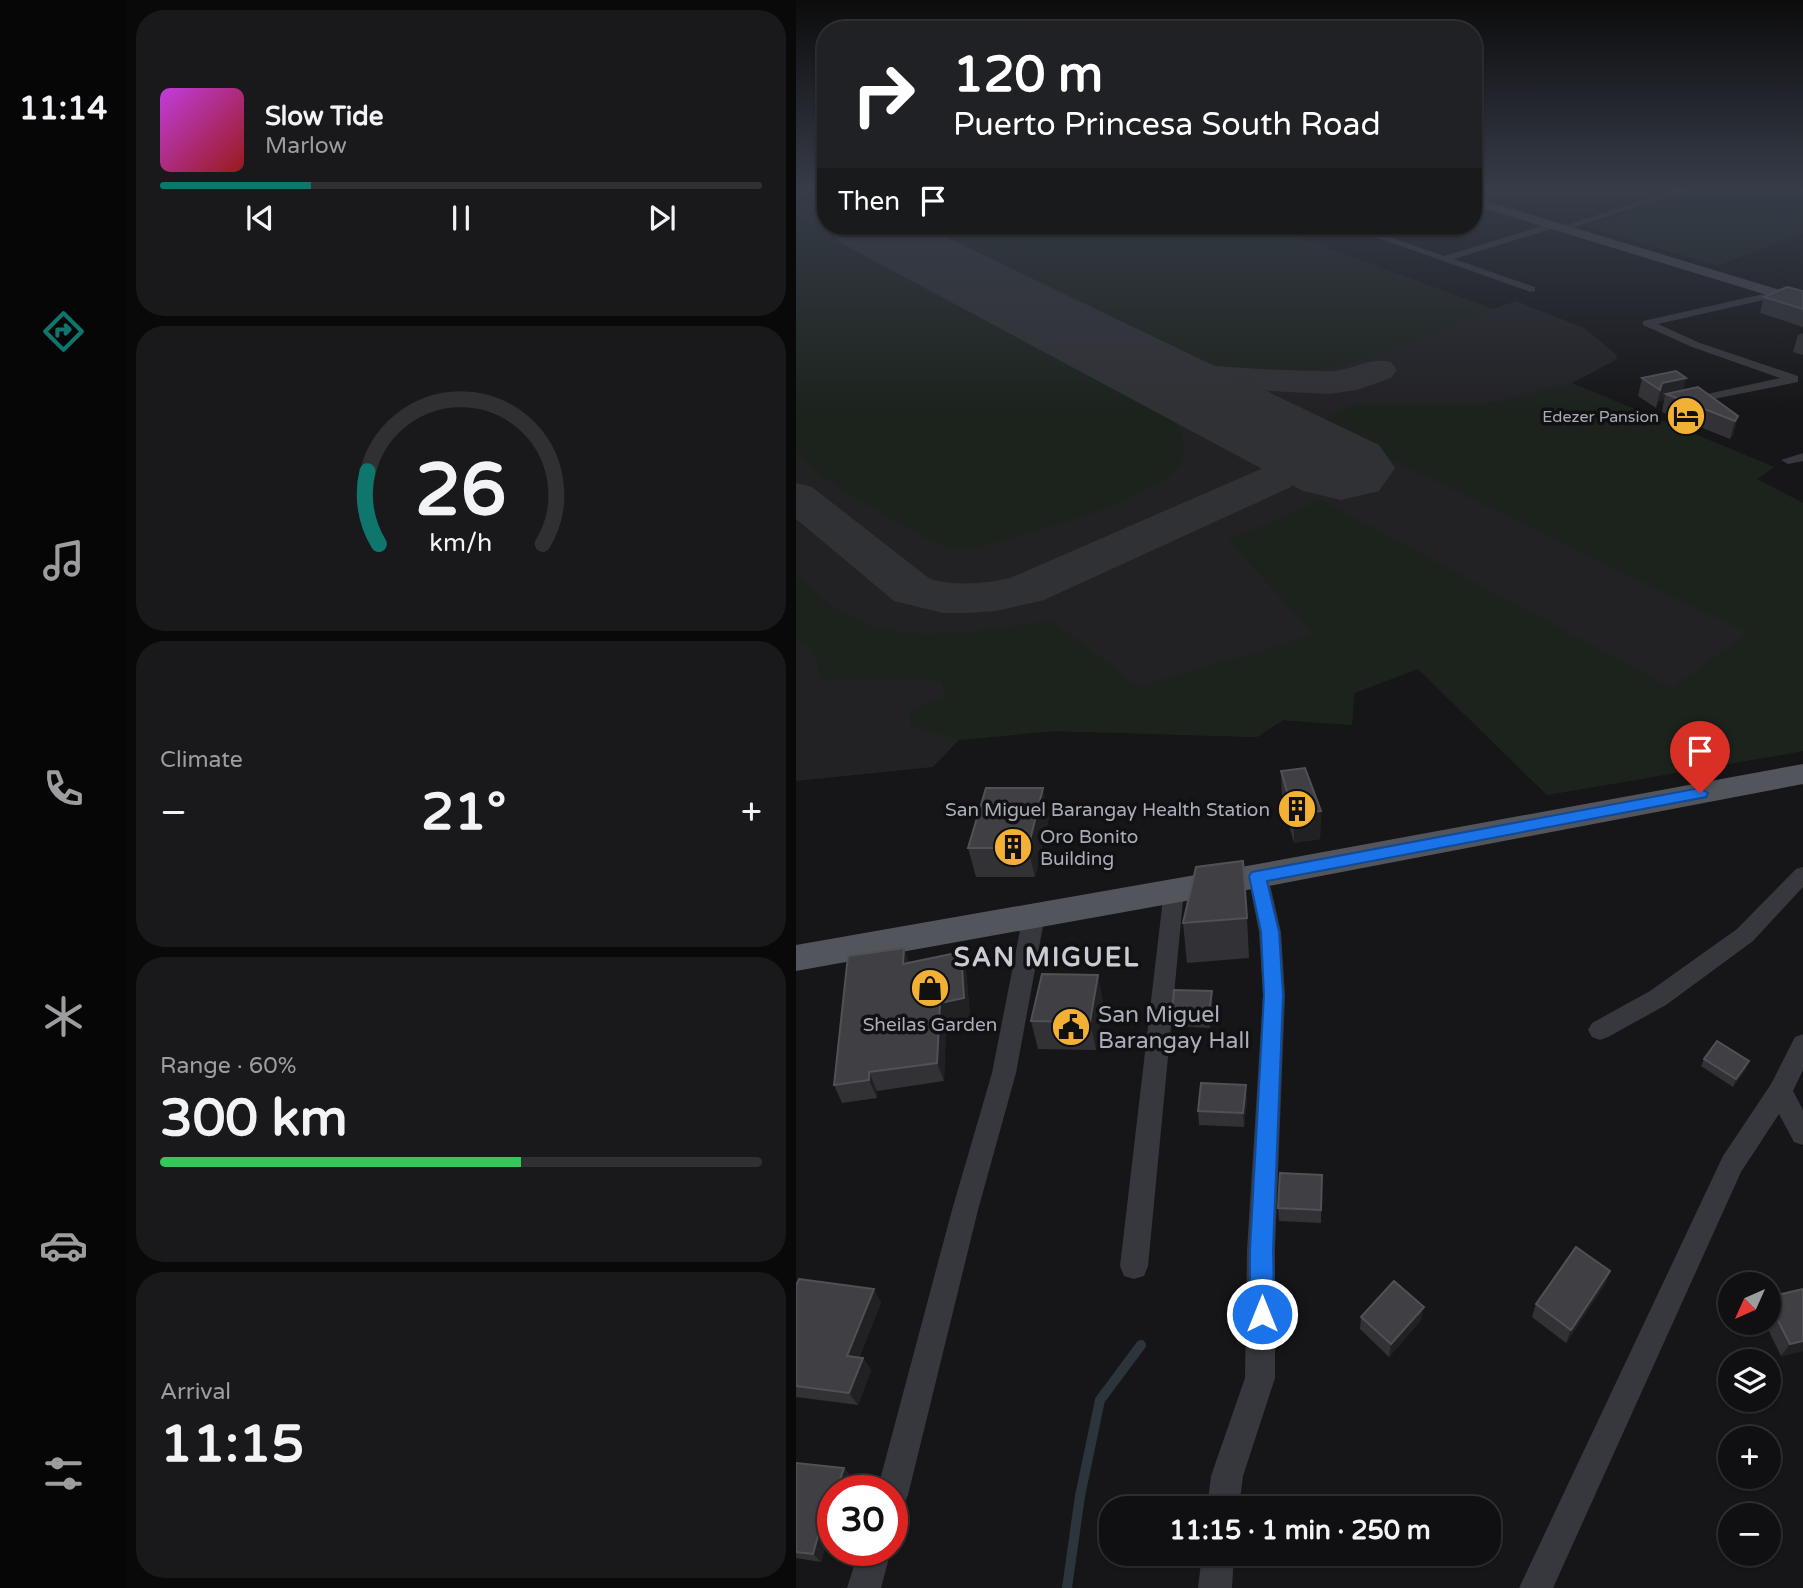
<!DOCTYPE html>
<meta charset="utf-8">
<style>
:root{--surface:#101012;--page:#19191b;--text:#f1f3f6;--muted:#9c9d9f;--line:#303032;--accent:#0f766e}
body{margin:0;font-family:"Varela Round",sans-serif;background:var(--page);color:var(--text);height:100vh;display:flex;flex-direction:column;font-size:26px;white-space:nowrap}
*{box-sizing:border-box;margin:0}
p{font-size:23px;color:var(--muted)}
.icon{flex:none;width:38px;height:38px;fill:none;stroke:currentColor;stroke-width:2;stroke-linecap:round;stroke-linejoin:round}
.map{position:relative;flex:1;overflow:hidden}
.sheet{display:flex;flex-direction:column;gap:10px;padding:10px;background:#09090a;width:670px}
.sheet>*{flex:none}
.guide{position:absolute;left:21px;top:21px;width:665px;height:214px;border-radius:28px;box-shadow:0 2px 5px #0004,0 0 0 2px var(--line);background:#202124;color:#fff;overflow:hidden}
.needle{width:46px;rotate:225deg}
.controls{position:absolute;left:922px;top:1272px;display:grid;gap:14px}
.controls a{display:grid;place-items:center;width:63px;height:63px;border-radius:50%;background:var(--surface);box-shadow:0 2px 5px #0004,0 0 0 2px var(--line);font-size:35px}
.speed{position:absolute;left:21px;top:1475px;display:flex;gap:14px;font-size:35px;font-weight:700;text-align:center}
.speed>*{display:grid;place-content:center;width:91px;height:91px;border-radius:50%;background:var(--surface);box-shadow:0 2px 5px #0004,0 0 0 2px var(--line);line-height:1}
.speed .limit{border:10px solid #d22;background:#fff;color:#111}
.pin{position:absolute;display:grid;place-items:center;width:60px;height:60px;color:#fff;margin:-72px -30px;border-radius:50% 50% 50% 0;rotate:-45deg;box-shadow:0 0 7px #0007}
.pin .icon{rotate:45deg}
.me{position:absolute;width:77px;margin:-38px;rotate:0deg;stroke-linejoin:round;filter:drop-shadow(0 0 5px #0008)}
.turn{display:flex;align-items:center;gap:24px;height:147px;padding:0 21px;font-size:32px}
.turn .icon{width:91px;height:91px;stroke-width:2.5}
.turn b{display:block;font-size:49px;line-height:60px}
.then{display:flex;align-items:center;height:66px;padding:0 21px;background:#0003;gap:14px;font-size:26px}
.big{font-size:52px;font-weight:800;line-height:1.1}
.sheet .widget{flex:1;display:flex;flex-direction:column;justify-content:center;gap:10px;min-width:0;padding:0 24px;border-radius:28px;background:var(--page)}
.sheet .dial{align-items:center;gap:0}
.dial svg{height:182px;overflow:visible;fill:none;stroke:var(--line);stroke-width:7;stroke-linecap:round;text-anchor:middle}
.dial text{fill:var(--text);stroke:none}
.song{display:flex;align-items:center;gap:21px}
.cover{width:84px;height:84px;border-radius:10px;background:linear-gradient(135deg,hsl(290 70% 55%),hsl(0 70% 35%))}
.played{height:7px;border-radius:4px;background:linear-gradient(90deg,var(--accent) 25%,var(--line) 25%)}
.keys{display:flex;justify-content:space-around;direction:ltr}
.heat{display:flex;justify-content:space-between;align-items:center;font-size:38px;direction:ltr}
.charge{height:10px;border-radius:5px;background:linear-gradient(90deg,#34c759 60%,var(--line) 0)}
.trip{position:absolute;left:303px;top:1496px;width:402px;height:70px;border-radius:28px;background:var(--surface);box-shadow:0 2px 5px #0004,0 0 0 2px var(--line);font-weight:800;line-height:70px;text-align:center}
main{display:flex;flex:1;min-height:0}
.tabs{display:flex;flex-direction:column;width:126px;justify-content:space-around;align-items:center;background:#060607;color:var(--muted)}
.tabs .icon{width:49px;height:49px}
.tabs .active{color:var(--accent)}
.tabs b{font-size:32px;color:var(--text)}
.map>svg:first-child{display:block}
.built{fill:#222225}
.green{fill:#1c231d}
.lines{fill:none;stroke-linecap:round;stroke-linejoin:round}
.stream{stroke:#2c353c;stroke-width:10}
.taxiway{fill:#303135;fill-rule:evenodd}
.runway{fill:#303135;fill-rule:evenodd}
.street{fill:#37383d;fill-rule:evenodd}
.secondary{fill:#45474d;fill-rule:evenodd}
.primary{fill:#53555c;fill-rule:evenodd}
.wall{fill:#323236}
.shaded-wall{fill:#212124}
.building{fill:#3f3f44;stroke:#4f5156;stroke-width:2}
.route{fill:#1a73e8;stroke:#114b97;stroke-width:2}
.labels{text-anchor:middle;stroke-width:7;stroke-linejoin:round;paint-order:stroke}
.far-poi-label{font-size:16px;fill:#a8adb8;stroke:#111113;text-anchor:end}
.poi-label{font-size:19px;fill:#a8adb8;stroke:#111113;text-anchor:end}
.near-poi-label{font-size:23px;fill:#a8adb8;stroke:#111113;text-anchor:start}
.district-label{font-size:26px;font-weight:bold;letter-spacing:2px;fill:#c9ccd4;stroke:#111113}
</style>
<main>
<nav class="tabs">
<b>11:14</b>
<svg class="icon active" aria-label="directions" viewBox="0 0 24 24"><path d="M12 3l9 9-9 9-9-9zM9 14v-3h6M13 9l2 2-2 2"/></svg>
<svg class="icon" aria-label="music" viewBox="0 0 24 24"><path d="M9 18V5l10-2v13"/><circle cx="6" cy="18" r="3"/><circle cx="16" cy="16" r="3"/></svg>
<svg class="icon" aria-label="phone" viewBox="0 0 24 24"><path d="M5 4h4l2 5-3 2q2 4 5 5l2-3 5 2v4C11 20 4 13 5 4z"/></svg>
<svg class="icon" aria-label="climate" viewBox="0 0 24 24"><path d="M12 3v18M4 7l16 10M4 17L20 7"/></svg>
<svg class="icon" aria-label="car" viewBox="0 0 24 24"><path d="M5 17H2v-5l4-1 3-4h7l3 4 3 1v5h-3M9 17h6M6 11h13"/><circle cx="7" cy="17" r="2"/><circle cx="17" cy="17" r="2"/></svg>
<svg class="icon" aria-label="filters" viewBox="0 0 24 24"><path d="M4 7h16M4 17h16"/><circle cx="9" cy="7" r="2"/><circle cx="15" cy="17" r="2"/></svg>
</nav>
<section class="sheet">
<div class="widget">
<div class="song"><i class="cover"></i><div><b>Slow Tide</b><p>Marlow</p></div></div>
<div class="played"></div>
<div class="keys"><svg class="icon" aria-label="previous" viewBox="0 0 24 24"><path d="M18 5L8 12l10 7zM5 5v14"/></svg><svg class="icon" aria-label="pause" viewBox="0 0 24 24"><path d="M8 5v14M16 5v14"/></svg><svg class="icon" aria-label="next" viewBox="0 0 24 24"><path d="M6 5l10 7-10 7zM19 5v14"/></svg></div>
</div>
<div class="widget dial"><svg viewBox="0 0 100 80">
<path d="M14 69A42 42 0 1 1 86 69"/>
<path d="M14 69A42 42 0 0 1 9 37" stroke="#0f766e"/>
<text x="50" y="56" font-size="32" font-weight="700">26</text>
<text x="50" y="72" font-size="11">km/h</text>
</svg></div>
<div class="widget"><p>Climate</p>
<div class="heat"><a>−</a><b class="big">21°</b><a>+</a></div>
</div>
<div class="widget"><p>Range · 60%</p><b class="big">300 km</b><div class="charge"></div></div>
<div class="widget"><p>Arrival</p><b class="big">11:15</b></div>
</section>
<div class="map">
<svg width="1007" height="1588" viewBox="0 0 1007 1588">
<rect width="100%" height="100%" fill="#161618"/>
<!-- built -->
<path class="built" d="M0,189H30V226H472L697,309L720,301L788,328L821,355L820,360L776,383L978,467L961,479L1007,503V751L751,795L622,669L558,693L556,725L487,720L461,737L258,731L163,740L137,767L0,781Z"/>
<!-- green -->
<g class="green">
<path d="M903,189H1007V234L921,266L787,226Z"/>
<path d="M0,216L367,411C382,426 398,446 382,467C356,500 221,538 177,548H153L133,540L41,487L0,455Z"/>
<path d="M121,226H472L697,309C626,337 550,377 472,372C449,371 425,366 403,362Z"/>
<path d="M775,383L978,467L961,479L1007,503V751L751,795L622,669L558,693L556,725L487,720L461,737L258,731L163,740L115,726L113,710L151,697L145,681H26L16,649L0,640V575C22,595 48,617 77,626C135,642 197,629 255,620L342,686L518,635L433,540L525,500L876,688L952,633L526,426L533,416L560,404L670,405L694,403Z"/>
</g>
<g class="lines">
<!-- stream -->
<path class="stream" d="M271,1588L284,1496L304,1400L345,1345"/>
<!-- taxiway -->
<g class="taxiway">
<path d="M352,359C411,366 472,371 532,371C555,372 572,356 595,362L601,370L595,378L561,390L533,394L398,387L339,378L333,370L339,362Z"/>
<path d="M469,417L483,420L512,454V462L495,487L248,600L200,611L171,613H147L98,601L0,519V483L16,487L134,579C159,586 188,584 214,578L465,469L470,456L449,429L455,420Z"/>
</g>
<!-- runway -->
<path class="runway" d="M32,226H127L583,445L599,468L583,491L545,500L507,491L43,242Z"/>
<!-- street -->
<g class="street">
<path d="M881,189H894L770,230L762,228Z"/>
<path d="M759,222L764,225L762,227L658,259L739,287V291L735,292L548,226H561L648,256Z"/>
<path d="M981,291L985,292V296L862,324L904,343L1002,376V382L888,405V399L984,378L896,347L847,325V321Z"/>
<path d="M1007,453V461L992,464L985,460Z"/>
<path d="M1007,867V887L957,941L870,1005L812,1037L804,1040L796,1037L792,1030L796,1023L854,991L941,929L1000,869Z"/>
<path d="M462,868L469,871L472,876L485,932L489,995L479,1250V1378L447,1476L443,1508H411L415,1476L449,1378L451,1250L467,995L463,932L452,876L455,871Z"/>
<path d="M378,882L385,885L388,890L352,1266L348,1276L338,1279L328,1276L324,1266L368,890L371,885Z"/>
<path d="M238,907L246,909L249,915L220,1073L182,1210L112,1495L107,1506L96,1511V1491H81L156,1210L196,1073L227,915L230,909Z"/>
<path d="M1007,1034V1070L997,1091L1007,1110V1145L998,1142L983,1114L945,1172L757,1588H723L927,1156L975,1084L999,1037Z"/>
<path d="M63,1550H95L85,1588H51Z"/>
<path d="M406,1554H438L436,1588H402Z"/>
</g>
<!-- secondary -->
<path class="secondary" d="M677,197L1007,297V306L677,205Z"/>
<!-- primary -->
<path class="primary" d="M1007,764V784L462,888L0,971V945L462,864Z"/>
</g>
<!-- wall -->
<g class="wall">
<path d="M1007,291V327L964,313L968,297Z"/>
<path d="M1007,333V355L997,352L1002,335Z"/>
<path d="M846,378L887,390L942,416L937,435L934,439L866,412L868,400L862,401L860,408L842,396Z"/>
<path d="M485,771L525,811L524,839L498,843L486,800Z"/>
<path d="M253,817L239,877H180L172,848Z"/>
<path d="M451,918L453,958L391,963L387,923Z"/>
<path d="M108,948L113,963L165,952L170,971L174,1017L150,1021L148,1081L81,1091V1098L46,1103L38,1085Z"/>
<path d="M302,975L307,1004L300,1050L242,1049L235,1021Z"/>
<path d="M417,1005L414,1028L378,1026L376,1012Z"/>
<path d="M908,1059L950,1069L937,1087L905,1066Z"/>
<path d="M451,1099L448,1127L403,1125L402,1111Z"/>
<path d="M526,1175L525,1223L483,1221L482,1208Z"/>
<path d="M814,1271L809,1284L770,1343L736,1317L740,1304Z"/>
<path d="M0,1286L85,1302L63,1358H67L75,1370L62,1405L0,1397Z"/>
<path d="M1007,1289V1351L985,1356L969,1323H973V1297Z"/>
<path d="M565,1317L625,1320L593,1357L564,1329Z"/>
<path d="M0,1463L48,1468L55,1477L37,1491V1518L25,1562L0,1558Z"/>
</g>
<!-- shaded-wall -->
<g class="shaded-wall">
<path d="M890,378L886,396L870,394L868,400L862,401L860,408L866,383Z"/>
<path d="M942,416L937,435L934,439L939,421Z"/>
<path d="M247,788L253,817L239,877L232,848Z"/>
<path d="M525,811L524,839L498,843V815Z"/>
<path d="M108,948L115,967L107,964Z"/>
<path d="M165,952L170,971L174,1017L150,1021L148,1081L141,1063L144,1003Z"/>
<path d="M302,975L307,1004L300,1050L294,1022Z"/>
<path d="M416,991L417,1005L414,1028L413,1013Z"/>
<path d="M953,1061L950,1069L937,1087L940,1079Z"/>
<path d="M73,1072L81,1091V1098L73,1080Z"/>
<path d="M450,1085L451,1099L448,1127L447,1113Z"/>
<path d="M814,1271L809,1284L770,1343L775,1330Z"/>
<path d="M78,1289L85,1302L59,1368L51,1356Z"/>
<path d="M628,1307L625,1320L593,1357L595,1344Z"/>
<path d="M1007,1341V1351L985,1356L994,1344Z"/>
<path d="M67,1358L75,1370L62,1405L53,1393Z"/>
<path d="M48,1468L55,1477L50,1491H40Z"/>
<path d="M32,1500L37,1506V1518L25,1562L17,1554Z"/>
</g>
<!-- building -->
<g class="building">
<path d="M991,287L1007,291V309L968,297Z"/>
<path d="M880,371L890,378L866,383L864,390L846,378Z"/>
<path d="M902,387L942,416L939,421L870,394Z"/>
<path d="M509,768L525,811L498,815L485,771Z"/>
<path d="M190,788H247L232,848H172Z"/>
<path d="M447,861L451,918L387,923L400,867Z"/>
<path d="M108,948L107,964L165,952L168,998L144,1003L141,1063L73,1072V1080L38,1085L52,956Z"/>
<path d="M246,974L302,975L294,1022L235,1021Z"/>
<path d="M378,990L416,991L413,1013L376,1012Z"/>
<path d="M921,1041L953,1061L940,1079L908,1059Z"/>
<path d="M405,1083L450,1085L447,1113L402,1111Z"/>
<path d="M484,1173L526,1175L525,1210L482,1208Z"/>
<path d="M780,1247L814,1271L775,1330L740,1304Z"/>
<path d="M3,1279L78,1289L51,1356L67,1358L53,1393L0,1386V1286Z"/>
<path d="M598,1281L628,1307L595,1344L565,1317Z"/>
<path d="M1007,1289V1341L994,1344L973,1303V1297Z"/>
<path d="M0,1463L48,1468L40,1491H37V1501L32,1500L17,1554L0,1552Z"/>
</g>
<!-- sky -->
<linearGradient id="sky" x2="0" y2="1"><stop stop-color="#0c0c0d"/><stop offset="0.46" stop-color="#363c48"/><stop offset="1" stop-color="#363c48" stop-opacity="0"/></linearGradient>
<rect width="1007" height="411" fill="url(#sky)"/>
<!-- route -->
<path class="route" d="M904,788L912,793L910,797L471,881L483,932L487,995L477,1250L478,1314L474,1322L466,1325L458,1322L454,1314V1250L468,995L465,932L453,876L456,872Z"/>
<!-- icons -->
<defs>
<g id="hotel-disc" transform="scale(2.0125)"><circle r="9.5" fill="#f2b134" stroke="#111113"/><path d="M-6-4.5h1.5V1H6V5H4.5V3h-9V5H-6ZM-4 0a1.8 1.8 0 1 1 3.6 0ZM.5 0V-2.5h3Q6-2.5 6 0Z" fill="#111"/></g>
<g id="building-disc" transform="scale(2.0125)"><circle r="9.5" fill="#f2b134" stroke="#111113"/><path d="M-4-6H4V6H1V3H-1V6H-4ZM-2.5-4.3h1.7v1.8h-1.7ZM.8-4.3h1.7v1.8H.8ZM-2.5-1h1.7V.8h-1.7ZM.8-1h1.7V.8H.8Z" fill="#111"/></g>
<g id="shop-disc" transform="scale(2.0125)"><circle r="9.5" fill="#f2b134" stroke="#111113"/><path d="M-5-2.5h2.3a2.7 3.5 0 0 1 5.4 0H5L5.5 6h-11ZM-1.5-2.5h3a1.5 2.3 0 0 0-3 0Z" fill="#111"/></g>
<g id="civic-disc" transform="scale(2.0125)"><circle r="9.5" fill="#f2b134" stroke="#111113"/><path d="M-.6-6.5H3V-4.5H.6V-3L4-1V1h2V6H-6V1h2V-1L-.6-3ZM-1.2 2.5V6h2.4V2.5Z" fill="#111"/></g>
</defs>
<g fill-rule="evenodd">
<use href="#hotel-disc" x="890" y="416"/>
<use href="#building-disc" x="501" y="809"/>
<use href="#building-disc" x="217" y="847"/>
<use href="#shop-disc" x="134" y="988"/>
<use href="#civic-disc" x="275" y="1027"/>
</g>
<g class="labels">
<!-- far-poi labels -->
<g class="far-poi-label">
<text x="863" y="422">Edezer Pansion</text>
</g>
<!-- poi labels -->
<g class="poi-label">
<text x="474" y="816">San Miguel Barangay Health Station</text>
<text x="244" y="843" text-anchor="start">Oro Bonito<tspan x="244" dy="22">Building</tspan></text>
<text x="134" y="1031" text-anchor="middle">Sheilas Garden</text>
</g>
<!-- near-poi labels -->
<g class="near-poi-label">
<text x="302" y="1022">San Miguel<tspan x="302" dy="26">Barangay Hall</tspan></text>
</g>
<!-- district labels -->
<g class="district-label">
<text x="251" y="966">SAN MIGUEL</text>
</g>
</g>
</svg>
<div class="controls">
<a><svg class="needle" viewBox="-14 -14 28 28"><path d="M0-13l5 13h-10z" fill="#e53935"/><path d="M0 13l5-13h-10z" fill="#9c9d9f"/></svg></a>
<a><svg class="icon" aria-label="layers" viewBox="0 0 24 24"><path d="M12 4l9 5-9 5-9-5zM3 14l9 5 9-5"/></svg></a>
<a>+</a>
<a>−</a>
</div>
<div class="speed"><div class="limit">30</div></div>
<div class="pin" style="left:904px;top:793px;background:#d93025"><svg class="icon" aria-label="arrive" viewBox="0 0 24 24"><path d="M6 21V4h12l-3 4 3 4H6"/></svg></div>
<svg class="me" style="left:466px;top:1314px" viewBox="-20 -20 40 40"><circle r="17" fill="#1a73e8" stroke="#fff" stroke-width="3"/><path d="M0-11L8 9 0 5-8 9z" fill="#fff"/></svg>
<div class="trip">11:15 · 1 min · 250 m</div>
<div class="guide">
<div class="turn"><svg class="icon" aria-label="right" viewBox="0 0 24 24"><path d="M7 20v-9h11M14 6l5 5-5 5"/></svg><div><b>120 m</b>Puerto Princesa South Road</div></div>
<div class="then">Then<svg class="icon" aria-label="arrive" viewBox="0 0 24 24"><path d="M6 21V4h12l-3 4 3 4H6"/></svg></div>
</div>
</div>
</main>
